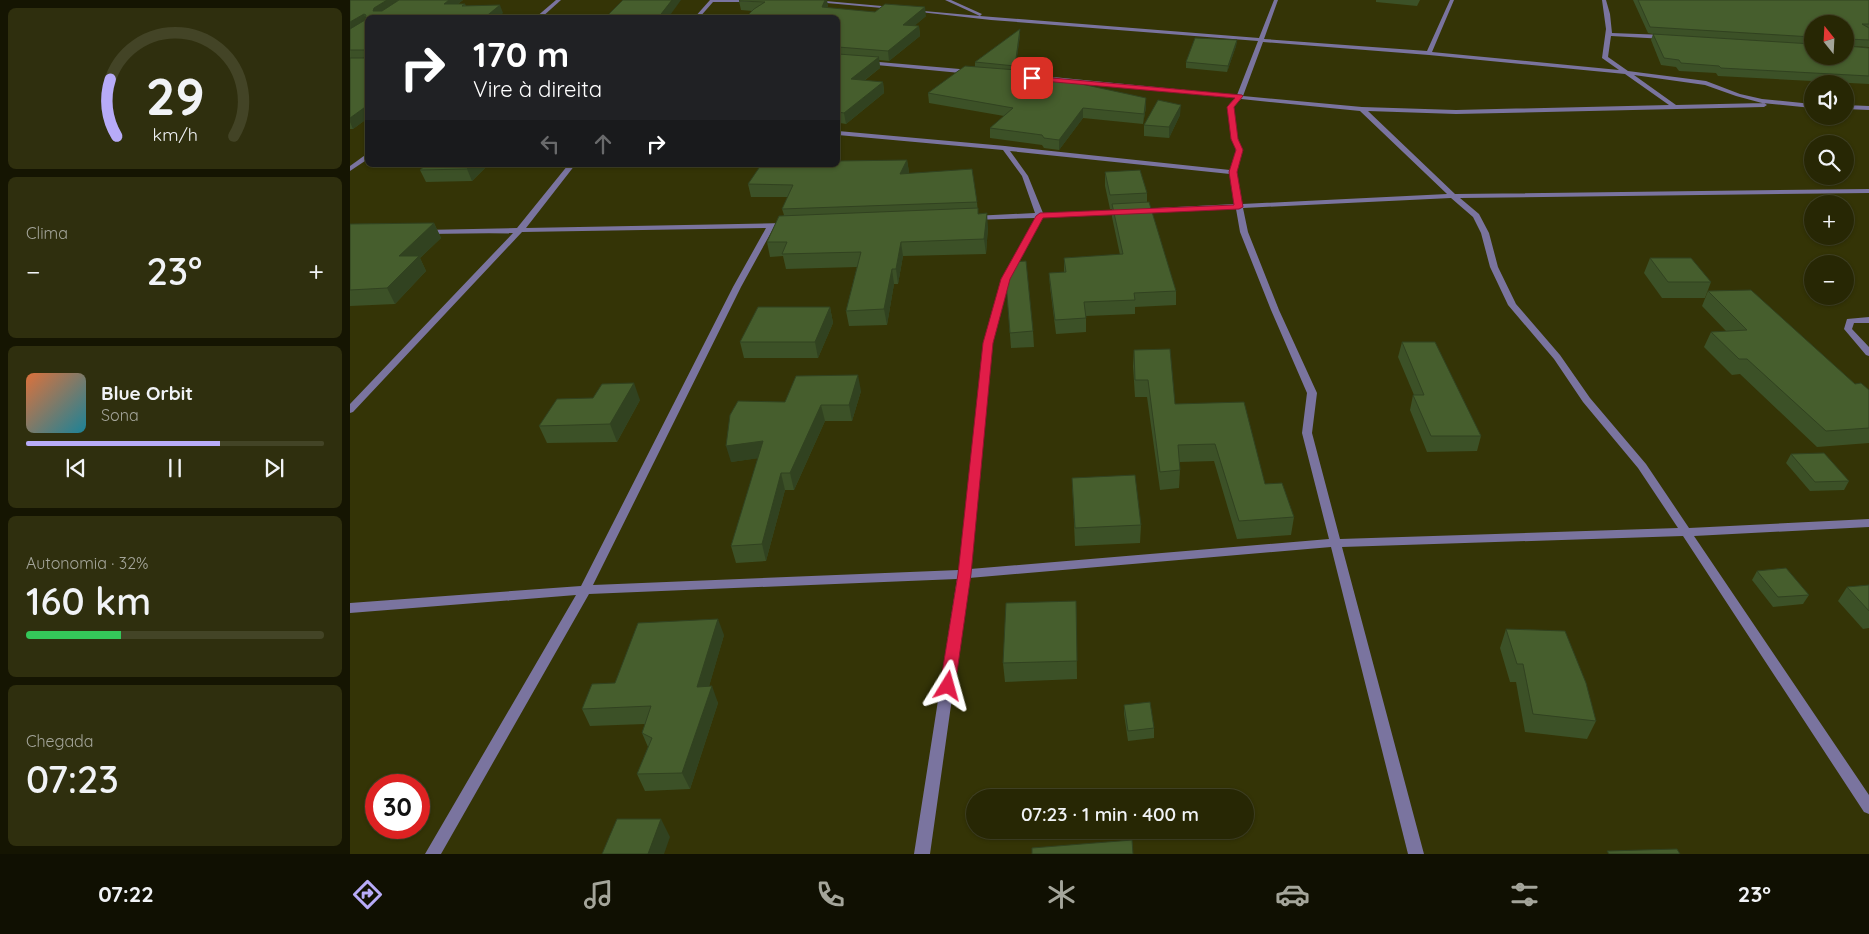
<!DOCTYPE html>
<html lang="pt">
<meta charset="utf-8">
<style>
:root{--surface:#272704;--page:#2f2f0e;--text:#f1f3f6;--muted:#a4a59a;--line:#434426;--accent:#b7abf8}
body{margin:0;font-family:Quicksand,sans-serif;background:var(--page);color:var(--text);height:100vh;display:flex;flex-direction:column;font-size:19px;white-space:nowrap}
*{box-sizing:border-box;margin:0}
p{font-size:16px;color:var(--muted)}
.icon{flex:none;width:28px;height:28px;fill:none;stroke:currentColor;stroke-width:2;stroke-linecap:round;stroke-linejoin:round}
.map{position:relative;flex:1;overflow:hidden}
.drawer{display:flex;flex-direction:column;gap:8px;padding:8px;background:#151502;width:350px}
.drawer>*{flex:none}
.banner{position:absolute;left:15px;top:15px;width:475px;height:152px;border-radius:8px;box-shadow:0 1px 4px #0004,0 0 0 1px var(--line);background:#202124;color:#fff;overflow:hidden}
.needle{width:32px;rotate:342deg}
.tools{position:absolute;left:1454px;top:15px;display:grid;gap:10px}
.tools a{display:grid;place-items:center;width:50px;height:50px;border-radius:50%;background:var(--surface);box-shadow:0 1px 4px #0004,0 0 0 1px var(--line);font-size:25px}
.speed{position:absolute;left:15px;top:774px;display:flex;gap:10px;font-size:25px;font-weight:700;text-align:center}
.speed>*{display:grid;place-content:center;width:65px;height:65px;border-radius:50%;background:var(--surface);box-shadow:0 1px 4px #0004,0 0 0 1px var(--line);line-height:1}
.speed .limit{border:8px solid #d22;background:#fff;color:#111}
.pin{position:absolute;display:grid;place-items:center;width:42px;height:42px;color:#fff;margin:-21px;border-radius:10px;box-shadow:0 2px 8px #0006}
.me{position:absolute;width:55px;margin:-28px;rotate:8deg;stroke-linejoin:round;filter:drop-shadow(0 0 4px #0008)}
.turn{display:flex;align-items:center;gap:18px;height:105px;padding:0 25px;font-size:22px}
.turn .icon{width:65px;height:65px;stroke-width:2.5}
.turn b{display:block;font-size:35px;line-height:42px}
.lanes{display:flex;align-items:center;height:48px;padding:0 25px;background:#0003;justify-content:center;gap:25px;direction:ltr}
.lanes .off{opacity:.35}
.big{font-size:38px;font-weight:600;line-height:1.1}
.drawer .widget{flex:1;display:flex;flex-direction:column;justify-content:center;gap:8px;min-width:0;padding:0 18px;border-radius:8px;background:var(--page)}
.drawer .dial{align-items:center;gap:0}
.dial svg{height:130px;overflow:visible;fill:none;stroke:var(--line);stroke-width:7;stroke-linecap:round;text-anchor:middle}
.dial text{fill:var(--text);stroke:none}
.song{display:flex;align-items:center;gap:15px}
.cover{width:60px;height:60px;border-radius:8px;background:linear-gradient(135deg,hsl(20 70% 55%),hsl(190 70% 35%))}
.played{height:5px;border-radius:2px;background:linear-gradient(90deg,var(--accent) 65%,var(--line) 65%)}
.keys{display:flex;justify-content:space-around;direction:ltr}
.heat{display:flex;justify-content:space-between;align-items:center;font-size:28px;direction:ltr}
.charge{height:8px;border-radius:4px;background:linear-gradient(90deg,#34c759 32%,var(--line) 0)}
.trip{position:absolute;left:616px;top:789px;width:288px;height:50px;border-radius:25px;background:var(--surface);box-shadow:0 1px 4px #0004,0 0 0 1px var(--line);font-weight:600;line-height:50px;text-align:center}
.tab-bar{display:flex;height:80px;justify-content:space-around;align-items:center;background:#101002;color:var(--muted)}
.tab-bar .icon{width:35px;height:35px}
.tab-bar .active{color:var(--accent)}
.tab-bar b{font-size:22px;color:var(--text)}
main{display:flex;flex:1;min-height:0}
.map>svg:first-child{display:block}
.lines{fill:none;stroke-linecap:round;stroke-linejoin:round}
.minor{fill:#7a749f;fill-rule:evenodd}
.wall{fill:#3c5127;fill-rule:evenodd}
.shaded-wall{fill:#314220}
.building{fill:#465e2d;stroke:#314220}
.route{fill:#e11d48;stroke:#92132f}
</style>
<main>
<section class="drawer">
<div class="widget dial"><svg viewBox="0 0 100 80">
<path d="M14 69A42 42 0 1 1 86 69"/>
<path d="M14 69A42 42 0 0 1 10 34" stroke="#b7abf8"/>
<text x="50" y="56" font-size="32" font-weight="700">29</text>
<text x="50" y="72" font-size="11">km/h</text>
</svg></div>
<div class="widget"><p>Clima</p>
<div class="heat"><a>−</a><b class="big">23°</b><a>+</a></div>
</div>
<div class="widget">
<div class="song"><i class="cover"></i><div><b>Blue Orbit</b><p>Sona</p></div></div>
<div class="played"></div>
<div class="keys"><svg class="icon" aria-label="previous" viewBox="0 0 24 24"><path d="M18 5L8 12l10 7zM5 5v14"/></svg><svg class="icon" aria-label="pause" viewBox="0 0 24 24"><path d="M8 5v14M16 5v14"/></svg><svg class="icon" aria-label="next" viewBox="0 0 24 24"><path d="M6 5l10 7-10 7zM19 5v14"/></svg></div>
</div>
<div class="widget"><p>Autonomia · 32%</p><b class="big">160 km</b><div class="charge"></div></div>
<div class="widget"><p>Chegada</p><b class="big">07:23</b></div>
</section>
<div class="map">
<svg width="1519" height="854" viewBox="0 0 1519 854">
<rect width="100%" height="100%" fill="#343406"/>
<g class="lines">
<!-- minor -->
<g class="minor">
<path d="M206,0H211L191,18H185Z"/>
<path d="M360,0H403V1L401,2H363L349,18H344Z"/>
<path d="M464,0L543,7L545,8L543,9L466,2Z"/>
<path d="M595,0H601L632,14L630,16L909,38L924,0H928L914,39L1077,51L1100,0H1104L1082,52L1269,70L1252,58L1256,29L1252,0H1256L1260,14L1262,33L1315,35L1318,37L1315,39L1261,36L1258,57L1278,71L1356,81L1390,94L1412,99L1462,104V108L1412,103L1386,96L1355,85L1284,75L1326,105L1414,103L1417,105L1414,107L1106,114L1018,111L1105,194L1519,189V193L1110,198L1129,214L1139,233L1148,267L1166,304L1210,355L1240,398L1296,464L1339,528L1519,519V527L1344,536L1519,795V814L1514,812L1333,536L992,547L1074,854H1058L981,547L619,578L580,854H564L607,579L239,594L91,854H75L226,595L0,613V603L231,586L383,287L416,228L172,232L3,412L0,413V404L163,233L76,234H73V230L167,228L218,165H225L176,228L436,223L440,225L436,227H424L391,287L243,585L609,570L634,343L652,279L685,218L623,220L619,218L623,216L685,213L672,176L653,150L488,135V131L655,146L880,170L886,150L882,139L877,107L885,98L703,81L700,79L703,77L887,95L908,41L641,20L561,11L563,10L630,16ZM913,42L1079,55L1275,74L1319,105L1106,110L1012,107L893,96ZM891,99L1010,111L1097,194L892,204L886,172L892,150L888,139L883,107ZM660,151L880,174L885,204L788,209L784,211L788,213L886,209L890,232L921,310L957,393L952,433L979,539L620,569L642,343L660,279L693,217L774,214L778,212L774,210L693,213L678,176ZM1101,198L1123,217L1131,233L1140,267L1158,305L1204,359L1233,402L1288,468L1328,528L990,539L962,433L967,393L929,310L898,232L893,208Z"/>
<path d="M518,61L621,70L624,72L621,74L516,64V62Z"/>
<path d="M1495,105L1519,106V110L1495,109Z"/>
<path d="M18,153V159L0,171V166Z"/>
<path d="M1519,317V323H1504L1502,329L1519,347V356L1516,355L1494,329L1497,319Z"/>
</g>
</g>
<!-- wall -->
<g class="wall">
<path d="M0,0H113L108,4H115L116,6L153,13L18,18V118L3,129H0Z"/>
<path d="M1026,0H1070L1067,6L1026,2Z"/>
<path d="M1283,0H1519V47L1497,46L1519,48V84L1368,76L1366,73L1329,71L1326,67L1311,65L1301,40L1303,34L1298,33ZM1462,24L1495,56H1462Z"/>
<path d="M389,1L478,5L477,8L576,16L564,26H569L570,36L539,61L529,60L530,68L514,81L533,82L534,93L496,124L490,123L488,127V18L391,10Z"/>
<path d="M670,29V35L665,70L796,107L793,124L733,118L709,150L694,148L692,145L640,138V128L654,116L579,103L578,93L625,67V62Z"/>
<path d="M887,40L886,46L877,72L836,68V62Z"/>
<path d="M830,115L819,138L794,136V125Z"/>
<path d="M557,160L559,172L558,174L627,202L628,214L638,227L636,254L553,256L548,284H544L537,325L499,326L496,311L507,267L436,269L433,256L420,257L417,242L434,215L432,209L438,197H401L398,184Z"/>
<path d="M76,165H138L122,181L76,182L70,170Z"/>
<path d="M755,172L797,193V202L826,291V305L785,307V314L736,316V332L706,334L700,287L699,273L714,272V258L770,255L762,217V209H760L755,186Z"/>
<path d="M84,223L91,238L70,258L76,271L45,304L0,306V224Z"/>
<path d="M1300,258L1361,282L1355,298H1312L1294,273Z"/>
<path d="M656,282L683,331L684,347L661,348Z"/>
<path d="M1358,291L1505,384L1519,390V443L1467,447L1390,374L1382,375L1354,347L1361,332L1376,331L1352,306Z"/>
<path d="M480,307L483,323L468,358H394L390,342Z"/>
<path d="M1052,342L1131,436L1127,451L1077,452L1060,410L1063,395H1064L1048,357Z"/>
<path d="M784,350L825,404L915,484L944,517L941,535L887,539L864,461L830,462V470L829,488L810,490L797,397H785L783,366Z"/>
<path d="M511,391L502,421H475L444,490H435L416,561L386,563L381,546L408,458L381,462L435,402Z"/>
<path d="M290,400L267,442L197,443L189,426Z"/>
<path d="M1441,454L1499,481L1494,490L1460,491L1436,463Z"/>
<path d="M722,478L791,525L790,543L725,546Z"/>
<path d="M1407,571L1459,595L1453,604L1423,607L1402,580Z"/>
<path d="M1519,585V628L1513,629L1488,601L1497,587Z"/>
<path d="M726,601L727,679L655,682L653,663Z"/>
<path d="M1156,629L1246,721L1237,739L1175,732L1166,682H1160L1150,648Z"/>
<path d="M374,635L359,686L368,703L340,789L295,791L287,774L298,747L292,733L295,724L240,726L232,709L265,683Z"/>
<path d="M774,705L804,728V738L778,741L774,714Z"/>
</g>
<!-- shaded-wall -->
<g class="shaded-wall">
<path d="M37,0H53L27,16L23,11L24,8Z"/>
<path d="M99,0H113L97,12L94,4Z"/>
<path d="M322,0H331L318,18H308Z"/>
<path d="M475,0H477L478,5L473,17L472,7Z"/>
<path d="M150,5L153,13L148,18H134Z"/>
<path d="M575,7L576,16L554,35L553,25Z"/>
<path d="M14,14L17,22L0,32V22Z"/>
<path d="M569,26L570,36L539,61L538,51Z"/>
<path d="M670,29V35L665,72V66Z"/>
<path d="M887,40L886,46L877,72L878,66Z"/>
<path d="M529,57L530,68L502,90L501,79Z"/>
<path d="M533,82L534,93L496,124L494,113Z"/>
<path d="M796,98V107L793,124L794,114Z"/>
<path d="M18,105V118L3,129L0,122V118Z"/>
<path d="M831,105L830,115L819,138V127Z"/>
<path d="M733,108V118L709,150V140Z"/>
<path d="M488,112L490,123L488,127Z"/>
<path d="M557,160L559,172L551,186L550,174Z"/>
<path d="M121,165H138L122,181L117,169Z"/>
<path d="M637,213L638,227L636,254L634,239Z"/>
<path d="M84,223L91,238L70,258L76,271L45,304L37,288L49,256Z"/>
<path d="M551,242L553,256L548,284L546,269Z"/>
<path d="M542,269L544,284L537,325L534,309Z"/>
<path d="M480,307L483,323L468,358L465,342Z"/>
<path d="M508,375L511,391L502,421L499,405Z"/>
<path d="M284,383L290,400L267,442L260,424Z"/>
<path d="M471,405L475,421L444,490L440,473Z"/>
<path d="M413,441L417,457L381,462L376,446Z"/>
<path d="M431,473L435,490L416,561L412,544Z"/>
<path d="M368,619L374,635L354,704L347,687Z"/>
<path d="M362,686L368,703L340,789L332,773Z"/>
<path d="M311,819L320,837L314,854H298Z"/>
</g>
<!-- building -->
<g class="building">
<path d="M0,0H37L24,8L23,11H32L49,0H99L94,4H115L112,6L150,5L134,18H18V105L0,118V58H14L16,52L14,50H0V29L15,20L16,15L14,14L0,22Z"/>
<path d="M273,0H322L308,18H255Z"/>
<path d="M390,0H475L472,7L525,12L535,4L575,7L553,25L569,26L538,51L488,47V18H395L404,9L415,2L389,1Z"/>
<path d="M1288,0H1519V24H1512L1519,28V40L1498,39L1496,41L1497,46L1519,48V76L1371,68L1369,66L1331,63L1329,60L1314,58L1303,34L1462,44V56H1495V24H1462V37L1300,27Z"/>
<path d="M670,29L665,66L625,62Z"/>
<path d="M845,38L887,40L878,66L836,62Z"/>
<path d="M488,54L529,57L501,79L533,82L494,113L488,112V113Z"/>
<path d="M615,66L667,70L796,98L794,114L733,108L709,140L694,138L692,135L640,128L663,108L578,93Z"/>
<path d="M808,100L831,105L819,127L794,125Z"/>
<path d="M557,160L550,174L622,169L627,202L432,209L443,185L398,184L411,165H488V161Z"/>
<path d="M76,165H121L117,169L70,170Z"/>
<path d="M790,170L797,193L760,195L755,172Z"/>
<path d="M799,202L826,291L784,293L785,300L734,302L736,318L705,320L699,273L716,272L714,258L773,254L762,204Z"/>
<path d="M628,208V214L637,213L634,239L551,242L546,269H542L534,309L496,311L511,252L432,254L437,242H417L429,216Z"/>
<path d="M84,223L49,256H69L37,288L0,290V224Z"/>
<path d="M1300,258H1341L1361,282H1318Z"/>
<path d="M676,261L683,331L660,333L656,282L662,262Z"/>
<path d="M1401,290L1505,384L1511,383L1519,390V428L1476,431L1397,359H1389L1361,332L1397,330L1358,291Z"/>
<path d="M408,307H480L465,342H390Z"/>
<path d="M1052,342H1085L1131,436H1081L1063,395H1074Z"/>
<path d="M820,349L825,404L894,402L915,484L932,483L944,517L889,521L865,444L828,445L830,470L810,472L798,380H785L784,350Z"/>
<path d="M508,375L499,405H471L440,473H431L412,544L381,546L413,441L376,446L380,415L388,401L435,402L446,376Z"/>
<path d="M284,383L260,424L189,426L207,399L243,398L252,384Z"/>
<path d="M1474,453L1499,481L1465,482L1441,454Z"/>
<path d="M785,475L791,525L725,528L722,478Z"/>
<path d="M1436,568L1459,595L1428,597L1407,571Z"/>
<path d="M1519,585V611L1497,587Z"/>
<path d="M726,601L727,661L653,663L656,603Z"/>
<path d="M368,619L347,687L362,686L332,773L287,774L302,738L292,733L301,706L232,709L242,684L265,683L288,623Z"/>
<path d="M1156,629L1215,631L1236,683L1246,721L1183,714L1173,664H1167Z"/>
<path d="M800,702L804,728L778,731L774,705Z"/>
<path d="M267,819H311L298,854H252Z"/>
<path d="M782,840L783,854H682V848Z"/>
<path d="M1327,849L1330,854H1259L1257,851Z"/>
</g>
<!-- route -->
<path class="route" d="M680,76L892,95L893,96L884,107L888,139L893,150L887,172L893,207L889,209L693,218L660,279L643,343L621,574L605,686L603,690L598,692L592,690L590,686L608,574L633,343L651,279L686,216L690,213L884,205L879,172L886,150L881,139L877,107L885,98L682,80L680,79Z"/>
</svg>
<div class="tools">
<a><svg class="needle" viewBox="-14 -14 28 28"><path d="M0-13l5 13h-10z" fill="#e53935"/><path d="M0 13l5-13h-10z" fill="#a4a59a"/></svg></a>
<a><svg class="icon" aria-label="sound" viewBox="0 0 24 24"><path d="M4 9h4l5-4v14l-5-4H4zM17 9q2 3 0 6"/></svg></a>
<a><svg class="icon" aria-label="search" viewBox="0 0 24 24"><circle cx="10" cy="10" r="6"/><path d="M15 15l6 6"/></svg></a>
<a>+</a>
<a>−</a>
</div>
<div class="speed"><div class="limit">30</div></div>
<div class="pin" style="left:682px;top:78px;background:#d93025"><svg class="icon" aria-label="arrive" viewBox="0 0 24 24"><path d="M6 21V4h12l-3 4 3 4H6"/></svg></div>
<svg class="me" style="left:598px;top:686px" viewBox="-20 -20 40 40"><path d="M0-17L14 15 0 8-14 15z" fill="#e11d48" stroke="#fff" stroke-width="4"/></svg>
<div class="trip">07:23 · 1 min · 400 m</div>
<div class="banner">
<div class="turn"><svg class="icon" aria-label="right" viewBox="0 0 24 24"><path d="M7 20v-9h11M14 6l5 5-5 5"/></svg><div><b>170 m</b>Vire à direita</div></div>
<div class="lanes"><svg class="icon off" aria-label="left" viewBox="0 0 24 24"><path d="M17 20v-9H6M10 6l-5 5 5 5"/></svg><svg class="icon off" aria-label="ahead" viewBox="0 0 24 24"><path d="M12 20V5M6 11l6-6 6 6"/></svg><svg class="icon" aria-label="right" viewBox="0 0 24 24"><path d="M7 20v-9h11M14 6l5 5-5 5"/></svg></div>
</div>
</div>
</main>
<nav class="tab-bar">
<b>07:22</b>
<svg class="icon active" aria-label="directions" viewBox="0 0 24 24"><path d="M12 3l9 9-9 9-9-9zM9 14v-3h6M13 9l2 2-2 2"/></svg>
<svg class="icon" aria-label="music" viewBox="0 0 24 24"><path d="M9 18V5l10-2v13"/><circle cx="6" cy="18" r="3"/><circle cx="16" cy="16" r="3"/></svg>
<svg class="icon" aria-label="phone" viewBox="0 0 24 24"><path d="M5 4h4l2 5-3 2q2 4 5 5l2-3 5 2v4C11 20 4 13 5 4z"/></svg>
<svg class="icon" aria-label="climate" viewBox="0 0 24 24"><path d="M12 3v18M4 7l16 10M4 17L20 7"/></svg>
<svg class="icon" aria-label="car" viewBox="0 0 24 24"><path d="M5 17H2v-5l4-1 3-4h7l3 4 3 1v5h-3M9 17h6M6 11h13"/><circle cx="7" cy="17" r="2"/><circle cx="17" cy="17" r="2"/></svg>
<svg class="icon" aria-label="filters" viewBox="0 0 24 24"><path d="M4 7h16M4 17h16"/><circle cx="9" cy="7" r="2"/><circle cx="15" cy="17" r="2"/></svg>
<b>23°</b>
</nav>
